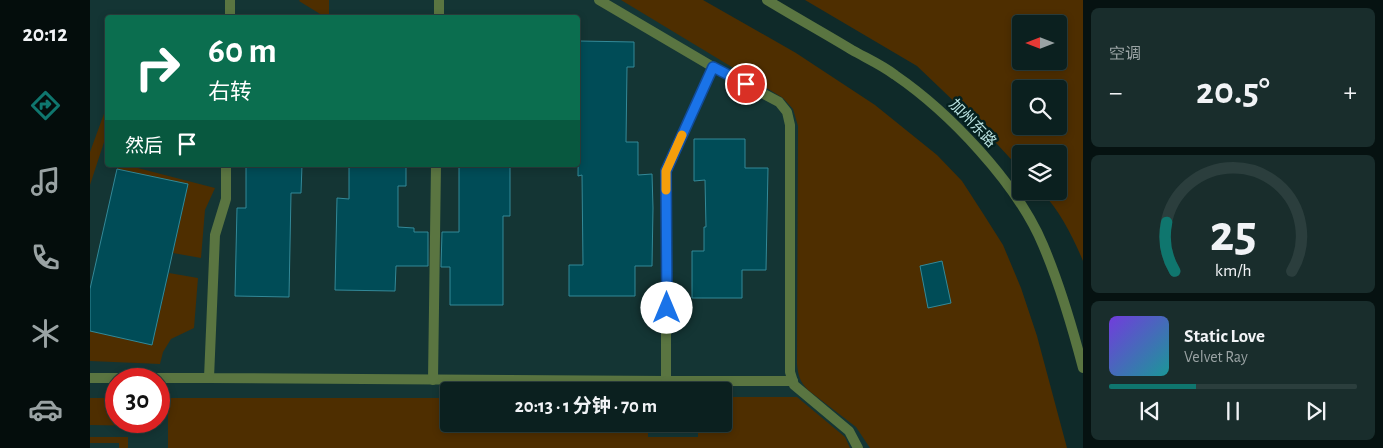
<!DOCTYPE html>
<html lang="zh">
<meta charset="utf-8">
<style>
:root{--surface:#0b201f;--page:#192d2c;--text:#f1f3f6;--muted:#9aa3a4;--line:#2b3e3d;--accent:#0f766e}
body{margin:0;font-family:"Alegreya Sans","Noto Sans SC",sans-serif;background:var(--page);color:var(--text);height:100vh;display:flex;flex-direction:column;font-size:19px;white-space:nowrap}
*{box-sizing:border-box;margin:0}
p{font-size:16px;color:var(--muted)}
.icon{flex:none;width:28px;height:28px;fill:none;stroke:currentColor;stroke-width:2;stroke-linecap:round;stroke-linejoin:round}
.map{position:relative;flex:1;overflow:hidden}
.details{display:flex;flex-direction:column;gap:8px;padding:8px;background:#061211;width:300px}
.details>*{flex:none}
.hud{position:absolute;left:15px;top:15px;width:475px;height:152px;border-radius:5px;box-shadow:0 2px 8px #0003,0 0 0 1px var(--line);background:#0b6e4f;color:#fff;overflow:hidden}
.needle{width:32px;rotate:270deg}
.fabs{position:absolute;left:922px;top:15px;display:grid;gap:10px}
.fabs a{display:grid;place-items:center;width:55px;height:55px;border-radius:5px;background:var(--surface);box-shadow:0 2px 8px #0003,0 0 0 1px var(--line);font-size:25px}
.speed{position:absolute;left:15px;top:368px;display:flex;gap:10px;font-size:25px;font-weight:700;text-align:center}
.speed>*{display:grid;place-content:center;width:65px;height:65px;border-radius:50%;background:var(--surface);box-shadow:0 2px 8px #0003,0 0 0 1px var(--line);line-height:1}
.speed .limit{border:8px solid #d22;background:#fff;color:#111}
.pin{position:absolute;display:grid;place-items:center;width:42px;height:42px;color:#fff;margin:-21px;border:2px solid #fff;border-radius:50%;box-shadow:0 1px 5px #0007}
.me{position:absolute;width:55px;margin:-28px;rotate:0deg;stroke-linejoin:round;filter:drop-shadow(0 0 4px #0008)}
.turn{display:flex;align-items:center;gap:18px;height:105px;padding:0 20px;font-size:22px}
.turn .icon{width:65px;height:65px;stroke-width:2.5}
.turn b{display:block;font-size:35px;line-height:42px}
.then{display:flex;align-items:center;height:48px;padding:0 20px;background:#0003;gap:10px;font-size:19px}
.big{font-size:38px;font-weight:700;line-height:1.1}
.details .tile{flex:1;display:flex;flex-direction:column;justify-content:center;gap:8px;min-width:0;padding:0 18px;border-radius:8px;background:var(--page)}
.details .dial{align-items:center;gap:0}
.dial svg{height:130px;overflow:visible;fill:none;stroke:var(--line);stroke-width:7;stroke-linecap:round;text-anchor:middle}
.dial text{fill:var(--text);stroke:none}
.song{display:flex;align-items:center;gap:15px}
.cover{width:60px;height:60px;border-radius:8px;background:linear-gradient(135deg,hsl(260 70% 55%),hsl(180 70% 35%))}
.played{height:5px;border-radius:2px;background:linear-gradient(90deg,var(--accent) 35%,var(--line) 35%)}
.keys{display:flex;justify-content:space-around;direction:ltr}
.heat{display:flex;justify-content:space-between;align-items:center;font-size:28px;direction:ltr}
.trip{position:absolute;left:350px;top:382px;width:292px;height:50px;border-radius:5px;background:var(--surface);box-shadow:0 2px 8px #0003,0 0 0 1px var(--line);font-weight:700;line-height:50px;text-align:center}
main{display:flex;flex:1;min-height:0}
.dock{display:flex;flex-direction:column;width:90px;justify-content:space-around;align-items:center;background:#040d0c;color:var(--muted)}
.dock .icon{width:35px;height:35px}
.dock .selected{color:var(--accent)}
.dock b{font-size:22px;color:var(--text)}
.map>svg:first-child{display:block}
.built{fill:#143534;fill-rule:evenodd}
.green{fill:#4e2e00;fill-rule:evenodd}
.building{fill:#004c57;stroke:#338998}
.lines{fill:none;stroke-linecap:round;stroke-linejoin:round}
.minor{stroke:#5a7541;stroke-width:10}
.tertiary{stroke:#5a7541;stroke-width:10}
.route-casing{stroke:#114b97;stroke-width:12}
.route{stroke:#1a73e8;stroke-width:9}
.slow{stroke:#f59e0b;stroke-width:9}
.labels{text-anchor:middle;stroke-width:5;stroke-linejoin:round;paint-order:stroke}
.street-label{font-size:15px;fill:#bde5e3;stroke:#05211f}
</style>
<main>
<nav class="dock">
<b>20:12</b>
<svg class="icon selected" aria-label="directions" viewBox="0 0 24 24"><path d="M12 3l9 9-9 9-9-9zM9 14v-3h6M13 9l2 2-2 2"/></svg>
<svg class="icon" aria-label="music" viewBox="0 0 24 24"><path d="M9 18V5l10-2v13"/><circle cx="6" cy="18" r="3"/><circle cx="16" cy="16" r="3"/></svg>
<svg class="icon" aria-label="phone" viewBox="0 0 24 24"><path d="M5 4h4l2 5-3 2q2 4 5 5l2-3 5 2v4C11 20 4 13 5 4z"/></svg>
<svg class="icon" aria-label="climate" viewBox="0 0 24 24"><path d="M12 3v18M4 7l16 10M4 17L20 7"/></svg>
<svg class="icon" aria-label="car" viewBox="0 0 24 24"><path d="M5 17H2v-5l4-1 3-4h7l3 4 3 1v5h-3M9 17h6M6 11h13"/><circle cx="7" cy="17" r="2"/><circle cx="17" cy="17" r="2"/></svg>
</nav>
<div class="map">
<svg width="993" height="448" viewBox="0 0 993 448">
<rect width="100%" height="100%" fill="#0f2a29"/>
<!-- built -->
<path class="built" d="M0,0H565L693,74L943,448H0ZM18,18H488V165H18ZM26,379H69V421H26ZM359,391H634V424H359Z"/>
<!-- green -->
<g class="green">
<path d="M210,0H239V17H235L209,1Z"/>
<path d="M531,0H613L706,53L785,105L847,155L872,181L894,215L913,245L931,288L947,336L977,448H780L766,427L718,390C710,382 708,375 707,364L708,126L703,109L693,98Z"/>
<path d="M715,0H993V261C983,237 970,211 951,191H969V154H931V170L895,131L827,66ZM931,24H969V61H931ZM931,89H969V126H931Z"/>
<path d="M17,110V133L0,185V152L15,111Z"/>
<path d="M28,165H36L125,188L115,210L111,258L83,253L98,185L27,169Z"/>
<path d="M79,273L108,278L104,328L81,339L73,352L70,364L0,361V331L62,345Z"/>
<path d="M634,397H707L755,437L760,448H78V398H359V424H634ZM558,433H608V437H558Z"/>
<path d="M26,398V421H54L53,426L0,425V398Z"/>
<path d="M0,437H38V448H29V443H0Z"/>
</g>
<!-- building -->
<g class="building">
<path d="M489,41L544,42V67H537L536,142H548V175L562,174L563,208L562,266H545V296H479V265H493L492,175L488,176Z"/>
<path d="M604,139H655V168H678L676,270H652V298H602V251H614V227H616L615,180L604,181Z"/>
<path d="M156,165H212L211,193H201L199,297L145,296L147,208H156Z"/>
<path d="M259,165H316V186H308V227L324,228V232H338V266H306L305,291L245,290L247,198L259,199Z"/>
<path d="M369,165H420V216H413V305H360V267H351L352,232H369Z"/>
<path d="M27,169L98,184L62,345L0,331V289Z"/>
<path d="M852,261L861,303L838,308L830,266Z"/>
</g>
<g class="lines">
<!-- minor -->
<g class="minor">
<path d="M140,0V18"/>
<path d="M509,0L623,67L689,102L697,112L700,125V372L704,385L759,431L768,448"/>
<path d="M349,18V0"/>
<path d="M136,165V199L125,235L119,378L576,381V171L623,67"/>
<path d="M0,378H119"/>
<path d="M343,380L346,165"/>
<path d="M576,381H703"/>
</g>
<!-- tertiary -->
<path class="tertiary" d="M677,0C705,17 734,33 762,50C776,58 792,65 805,75C859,112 927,183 953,245C970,285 982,326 993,368"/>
</g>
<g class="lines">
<!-- route casing -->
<g class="route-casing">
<path id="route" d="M577,308L576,171L623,67L656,84"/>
</g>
<!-- route -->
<use href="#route" class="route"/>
<!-- slow -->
<path class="slow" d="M576,190V171L592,135"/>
</g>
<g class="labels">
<!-- street labels -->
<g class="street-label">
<text transform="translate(883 123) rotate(46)" y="5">加州东路</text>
</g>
</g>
</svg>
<div class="fabs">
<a><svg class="needle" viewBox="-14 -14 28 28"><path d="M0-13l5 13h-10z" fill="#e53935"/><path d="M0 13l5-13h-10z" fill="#9aa3a4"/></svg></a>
<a><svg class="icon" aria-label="search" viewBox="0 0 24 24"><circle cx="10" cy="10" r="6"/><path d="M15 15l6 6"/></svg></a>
<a><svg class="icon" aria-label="layers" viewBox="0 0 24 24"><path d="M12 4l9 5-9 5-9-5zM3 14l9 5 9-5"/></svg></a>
</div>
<div class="speed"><div class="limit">30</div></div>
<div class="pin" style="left:656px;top:84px;background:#d93025"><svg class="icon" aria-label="arrive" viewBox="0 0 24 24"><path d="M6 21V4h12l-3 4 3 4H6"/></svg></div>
<svg class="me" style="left:577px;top:308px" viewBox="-20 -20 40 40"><circle r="19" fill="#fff"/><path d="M0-13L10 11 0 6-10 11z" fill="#1a73e8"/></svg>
<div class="trip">20:13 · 1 分钟 · 70 m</div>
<div class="hud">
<div class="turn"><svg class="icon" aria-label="right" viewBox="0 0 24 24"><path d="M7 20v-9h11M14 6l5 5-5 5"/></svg><div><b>60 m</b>右转</div></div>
<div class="then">然后<svg class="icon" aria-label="arrive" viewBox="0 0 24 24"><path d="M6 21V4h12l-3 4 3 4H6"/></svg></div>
</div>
</div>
<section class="details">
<div class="tile"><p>空调</p>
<div class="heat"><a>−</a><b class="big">20.5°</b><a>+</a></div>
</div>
<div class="tile dial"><svg viewBox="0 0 100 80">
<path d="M14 69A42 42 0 1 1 86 69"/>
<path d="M14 69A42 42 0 0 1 9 39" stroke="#0f766e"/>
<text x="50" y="56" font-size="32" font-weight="700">25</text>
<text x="50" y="72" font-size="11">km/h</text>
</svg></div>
<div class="tile">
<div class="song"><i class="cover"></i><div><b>Static Love</b><p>Velvet Ray</p></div></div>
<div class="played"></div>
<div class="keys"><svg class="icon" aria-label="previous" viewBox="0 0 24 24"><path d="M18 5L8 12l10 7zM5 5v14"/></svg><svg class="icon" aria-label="pause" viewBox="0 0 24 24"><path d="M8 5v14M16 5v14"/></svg><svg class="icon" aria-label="next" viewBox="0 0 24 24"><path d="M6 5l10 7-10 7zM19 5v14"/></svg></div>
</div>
</section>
</main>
